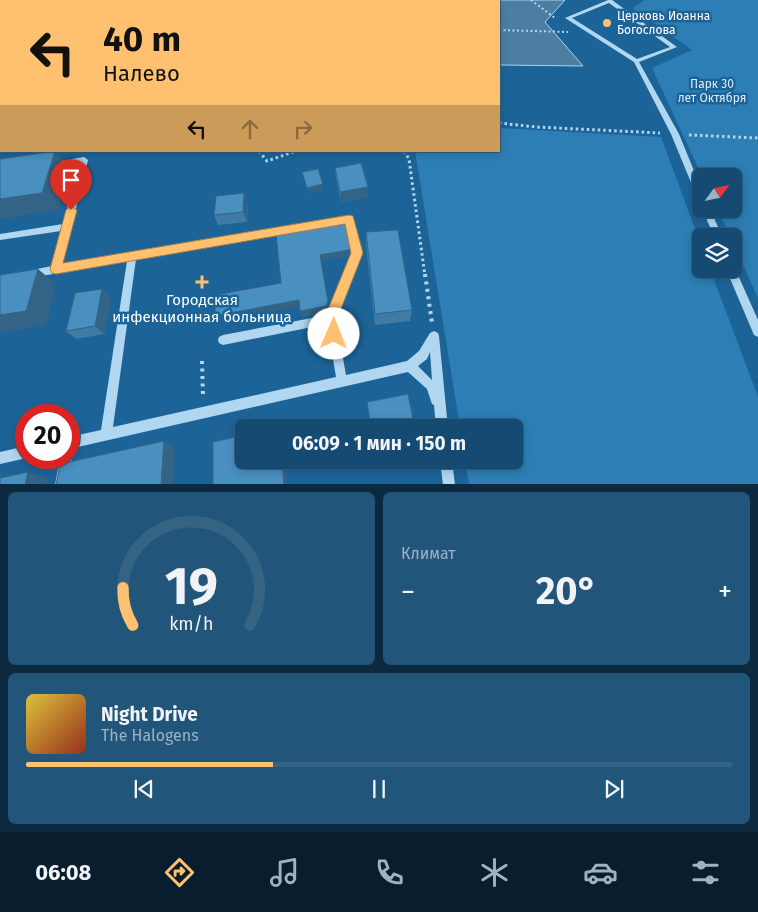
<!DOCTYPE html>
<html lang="ru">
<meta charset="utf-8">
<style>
:root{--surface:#154b72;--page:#22557a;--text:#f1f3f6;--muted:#9db3c4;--line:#346384;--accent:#ffc170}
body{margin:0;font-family:"Fira Sans",sans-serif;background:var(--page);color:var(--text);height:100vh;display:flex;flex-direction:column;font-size:19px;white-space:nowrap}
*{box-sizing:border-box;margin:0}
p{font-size:16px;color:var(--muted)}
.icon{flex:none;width:28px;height:28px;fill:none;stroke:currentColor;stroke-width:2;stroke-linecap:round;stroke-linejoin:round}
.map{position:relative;height:484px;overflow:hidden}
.sheet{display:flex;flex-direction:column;gap:8px;padding:8px;background:#0c293f;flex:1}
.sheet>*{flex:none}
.hud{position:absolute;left:0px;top:0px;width:500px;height:152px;box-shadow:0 2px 8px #0003,0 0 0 1px var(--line);background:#ffc170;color:#111;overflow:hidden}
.needle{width:32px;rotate:57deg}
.fabs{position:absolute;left:692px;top:168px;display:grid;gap:10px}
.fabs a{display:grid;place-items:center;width:50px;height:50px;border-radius:8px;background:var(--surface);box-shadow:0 2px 8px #0003,0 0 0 1px var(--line);font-size:25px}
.speed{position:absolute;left:15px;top:404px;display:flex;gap:10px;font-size:25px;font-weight:700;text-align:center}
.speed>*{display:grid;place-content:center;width:65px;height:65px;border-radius:50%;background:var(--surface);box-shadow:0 2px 8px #0003,0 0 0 1px var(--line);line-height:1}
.speed .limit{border:8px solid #d22;background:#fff;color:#111}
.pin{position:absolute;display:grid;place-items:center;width:42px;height:42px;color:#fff;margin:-51px -21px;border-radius:50% 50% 50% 0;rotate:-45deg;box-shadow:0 0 5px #0007}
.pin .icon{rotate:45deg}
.me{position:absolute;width:55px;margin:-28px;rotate:1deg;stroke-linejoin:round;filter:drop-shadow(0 0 4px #0008)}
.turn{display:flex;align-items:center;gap:18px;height:105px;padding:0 20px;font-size:22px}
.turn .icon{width:65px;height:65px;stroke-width:2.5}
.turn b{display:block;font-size:35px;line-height:42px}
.lanes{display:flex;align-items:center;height:48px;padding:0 20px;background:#0003;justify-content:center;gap:25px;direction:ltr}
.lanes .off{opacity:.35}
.big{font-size:38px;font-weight:700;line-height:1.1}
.sheet .widget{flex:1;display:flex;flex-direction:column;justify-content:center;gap:8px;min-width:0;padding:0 18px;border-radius:8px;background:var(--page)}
.sheet .dial{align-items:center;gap:0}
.dial svg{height:130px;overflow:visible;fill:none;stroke:var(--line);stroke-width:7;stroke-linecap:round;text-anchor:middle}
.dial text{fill:var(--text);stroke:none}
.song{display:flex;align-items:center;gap:15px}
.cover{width:60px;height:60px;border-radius:8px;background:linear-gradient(135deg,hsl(50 70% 55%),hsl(10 70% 35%))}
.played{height:5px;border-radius:2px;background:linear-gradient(90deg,var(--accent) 35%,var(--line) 35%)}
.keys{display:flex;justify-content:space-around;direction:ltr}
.heat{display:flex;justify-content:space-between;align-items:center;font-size:28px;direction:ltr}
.sheet .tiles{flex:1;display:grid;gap:8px;grid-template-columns:1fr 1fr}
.widget:last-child{grid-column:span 2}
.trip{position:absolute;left:235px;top:419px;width:288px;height:50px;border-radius:8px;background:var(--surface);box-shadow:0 2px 8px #0003,0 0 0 1px var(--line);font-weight:700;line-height:50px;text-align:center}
.dock{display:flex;height:80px;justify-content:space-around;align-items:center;background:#081e2e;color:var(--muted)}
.dock .icon{width:35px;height:35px}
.dock .active{color:var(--accent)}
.dock b{font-size:22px;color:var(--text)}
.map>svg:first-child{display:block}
.green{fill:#2c7eb4}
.water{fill:#4d7ea2;stroke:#a4d4f2}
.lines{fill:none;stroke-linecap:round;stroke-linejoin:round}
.path-far2{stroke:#b1d7f0;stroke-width:2;stroke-dasharray:2 2.5;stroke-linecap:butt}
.path-far1{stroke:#b1d7f0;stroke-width:3;stroke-dasharray:2.5 3;stroke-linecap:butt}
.path{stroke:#b1d7f0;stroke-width:4;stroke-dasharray:3 4.5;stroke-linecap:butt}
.minor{fill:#b1d7f0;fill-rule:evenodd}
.wall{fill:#3f7ba5}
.shaded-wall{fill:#336486}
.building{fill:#498fc0;stroke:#336486}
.route{fill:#ffc170;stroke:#a67d49}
.poi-dot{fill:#ffc170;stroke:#1c6498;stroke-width:2}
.labels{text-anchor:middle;stroke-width:5;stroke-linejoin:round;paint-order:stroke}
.far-poi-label{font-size:12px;fill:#fff;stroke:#1c6498;text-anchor:start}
.far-park-label{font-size:12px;fill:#d8edfb;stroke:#1c6498}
.poi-label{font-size:15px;fill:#fff;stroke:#1c6498}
</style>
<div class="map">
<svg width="758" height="485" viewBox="0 0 758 485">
<rect width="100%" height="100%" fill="#1c6498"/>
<!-- green -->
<g class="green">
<path d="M644,0H758V298L734,245V236H730L717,209H734V176H702L652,68L692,50L633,8Z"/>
<path d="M499,128L661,137L701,245V269H710L758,397V484H469L465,460H514V428L460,427L415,151H499Z"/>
</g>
<!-- water -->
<path class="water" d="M0,0H565L545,22L583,66L499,65V1H1L0,61Z"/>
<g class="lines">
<!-- path-far2 -->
<g class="path-far2">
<path d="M531,0L555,18"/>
<path d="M499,30L568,32"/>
</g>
<!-- path-far1 -->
<g class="path-far1">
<path d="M499,123L536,127L660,133"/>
<path d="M689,135L758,138"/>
<path d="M259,151L267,161L296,151"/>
<path d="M404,151L409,159L425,276"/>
</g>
<!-- path -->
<g class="path">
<path d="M425,274L432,323"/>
<path d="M202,361L203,397"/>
</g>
<!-- minor -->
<g class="minor">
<path d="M608,0H612L677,47L639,62L679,134L701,188V200L697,197L671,134L634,62L565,18ZM609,3L670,47L637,59L572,18Z"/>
<path d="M84,157L88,160L62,265L349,216L352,217L361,253L336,319L346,375L407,361L419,351L430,333L434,331L438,333L439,336L448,428H436L434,405L432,404L427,389L408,372L69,449V437L101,430L127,261L30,278L27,277L25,274L27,271L52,266L61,231L0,240V234L63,224L79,163L53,168L49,165L53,162ZM346,223L353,253L328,315L223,335L219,337L218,340L219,343L223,345L327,324L336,377L113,427L136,259ZM430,352L432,380L418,366L427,359Z"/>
<path d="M702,209H710L722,236H714Z"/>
<path d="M734,266L758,320V337L754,335L726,269H734Z"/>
<path d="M26,446L27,458L0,464V452Z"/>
<path d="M69,453L72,458L67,485H55L60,458H69Z"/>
<path d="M440,460H452L455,485H443Z"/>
</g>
</g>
<!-- wall -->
<g class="wall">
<path d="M335,168L368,187V197L341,202L336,178Z"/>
<path d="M248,203L247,222L218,225L214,215Z"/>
<path d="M366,232L412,310L410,321L375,325L366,246Z"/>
<path d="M102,289L111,297L104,334L76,339L66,331Z"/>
<path d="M376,460H396L377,464Z"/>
</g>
<!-- shaded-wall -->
<g class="shaded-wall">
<path d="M55,151L69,169L58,210L0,219V199Z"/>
<path d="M323,184V190L308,193L307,188Z"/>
<path d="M368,187V197L341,202L340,192Z"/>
<path d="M244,193L248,203L247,222L243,212Z"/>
<path d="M350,247L351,253L350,256L321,261L329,308L327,312L302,317L300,311L320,255Z"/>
<path d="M38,269L56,284L46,325L0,333V315Z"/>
<path d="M102,289L111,297L104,334L95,326Z"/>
<path d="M299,300L301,306L218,322L215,316Z"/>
<path d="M164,441L175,448L173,485H161Z"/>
<path d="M282,460H292L286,461L288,485H284Z"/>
<path d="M28,472L47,477L46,485H25Z"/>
</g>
<!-- building -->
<g class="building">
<path d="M55,151L42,193L0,199V159Z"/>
<path d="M361,163L368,187L340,192L335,168Z"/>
<path d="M318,169L323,184L307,188L302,172Z"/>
<path d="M244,193L243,212L214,215L216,196Z"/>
<path d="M345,222L350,247L349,250L320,255L328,302L326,306L300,311L299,300L215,316V295L281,283L276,233Z"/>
<path d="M398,230L412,310L375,314L366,232Z"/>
<path d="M38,269L26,311L0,315V275Z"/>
<path d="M102,289L95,326L66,331L75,293Z"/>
<path d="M408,394L415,428H371L367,402Z"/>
<path d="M329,417L331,428H280Z"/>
<path d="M244,435V460H282L284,485H213V442Z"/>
<path d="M164,441L161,485H56L60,464Z"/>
<path d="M28,472L25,485H0V478Z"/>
</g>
<!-- route -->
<path class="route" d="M71,206L77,210L63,263L349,215L353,216L363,253L337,319L340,334L338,339L334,341L329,339L324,319L351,253L345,224L56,274L52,273L50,269L66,210Z"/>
<!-- markers -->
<g class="poi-dot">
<circle cx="607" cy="23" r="5"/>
<path d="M199.5 274.5h5v5h5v5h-5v5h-5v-5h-5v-5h5z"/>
</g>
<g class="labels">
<!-- far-poi labels -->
<g class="far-poi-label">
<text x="617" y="20">Церковь Иоанна<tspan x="617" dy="14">Богослова</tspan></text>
</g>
<!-- far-park labels -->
<g class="far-park-label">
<text x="712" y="88">Парк 30<tspan x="712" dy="14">лет Октября</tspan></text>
</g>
<!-- poi labels -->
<g class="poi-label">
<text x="202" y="305">Городская<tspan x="202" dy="17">инфекционная больница</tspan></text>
</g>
</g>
</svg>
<div class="fabs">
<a><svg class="needle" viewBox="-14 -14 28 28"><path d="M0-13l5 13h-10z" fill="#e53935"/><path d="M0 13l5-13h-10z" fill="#9db3c4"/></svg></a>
<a><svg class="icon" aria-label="layers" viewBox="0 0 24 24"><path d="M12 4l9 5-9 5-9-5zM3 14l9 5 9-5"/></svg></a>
</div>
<div class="speed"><div class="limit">20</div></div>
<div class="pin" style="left:71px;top:210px;background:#d93025"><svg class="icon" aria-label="arrive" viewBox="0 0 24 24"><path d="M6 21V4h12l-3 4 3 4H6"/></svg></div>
<svg class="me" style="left:334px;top:334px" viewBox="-20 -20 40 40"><circle r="19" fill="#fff"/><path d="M0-13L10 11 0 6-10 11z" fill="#ffc170"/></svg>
<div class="trip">06:09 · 1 мин · 150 m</div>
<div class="hud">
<div class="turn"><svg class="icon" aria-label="left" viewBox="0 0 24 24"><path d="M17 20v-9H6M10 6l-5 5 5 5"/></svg><div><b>40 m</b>Налево</div></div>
<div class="lanes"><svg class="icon" aria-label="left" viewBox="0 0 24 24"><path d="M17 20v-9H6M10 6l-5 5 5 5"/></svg><svg class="icon off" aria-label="ahead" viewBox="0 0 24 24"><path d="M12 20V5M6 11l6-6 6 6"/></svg><svg class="icon off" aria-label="right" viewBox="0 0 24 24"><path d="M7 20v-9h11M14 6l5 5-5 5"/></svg></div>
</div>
</div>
<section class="sheet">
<div class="tiles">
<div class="widget dial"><svg viewBox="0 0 100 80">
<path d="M14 69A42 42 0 1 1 86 69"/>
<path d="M14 69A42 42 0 0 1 8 46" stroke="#ffc170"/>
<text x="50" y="56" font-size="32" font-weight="700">19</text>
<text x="50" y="72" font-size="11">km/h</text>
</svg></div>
<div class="widget"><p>Климат</p>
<div class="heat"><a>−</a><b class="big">20°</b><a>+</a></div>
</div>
<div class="widget">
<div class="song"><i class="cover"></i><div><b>Night Drive</b><p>The Halogens</p></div></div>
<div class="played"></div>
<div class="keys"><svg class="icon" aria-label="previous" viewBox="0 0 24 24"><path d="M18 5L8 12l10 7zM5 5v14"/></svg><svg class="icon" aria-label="pause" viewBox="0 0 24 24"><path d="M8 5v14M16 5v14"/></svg><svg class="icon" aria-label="next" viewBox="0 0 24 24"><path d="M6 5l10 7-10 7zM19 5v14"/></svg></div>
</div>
</div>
</section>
<nav class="dock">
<b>06:08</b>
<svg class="icon active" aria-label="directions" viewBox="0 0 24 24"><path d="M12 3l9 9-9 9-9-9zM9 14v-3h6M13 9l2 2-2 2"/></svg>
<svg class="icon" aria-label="music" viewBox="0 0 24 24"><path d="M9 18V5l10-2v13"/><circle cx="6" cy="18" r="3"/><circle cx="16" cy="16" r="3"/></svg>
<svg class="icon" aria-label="phone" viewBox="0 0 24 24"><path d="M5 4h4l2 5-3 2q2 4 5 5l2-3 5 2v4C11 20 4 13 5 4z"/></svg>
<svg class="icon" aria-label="climate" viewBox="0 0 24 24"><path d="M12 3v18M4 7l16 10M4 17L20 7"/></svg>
<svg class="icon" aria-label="car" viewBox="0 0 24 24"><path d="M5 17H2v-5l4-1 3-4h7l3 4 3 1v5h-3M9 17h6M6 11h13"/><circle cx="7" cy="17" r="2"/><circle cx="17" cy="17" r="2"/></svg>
<svg class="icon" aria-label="filters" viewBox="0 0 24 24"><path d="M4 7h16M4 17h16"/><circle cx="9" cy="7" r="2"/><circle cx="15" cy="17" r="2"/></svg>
</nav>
